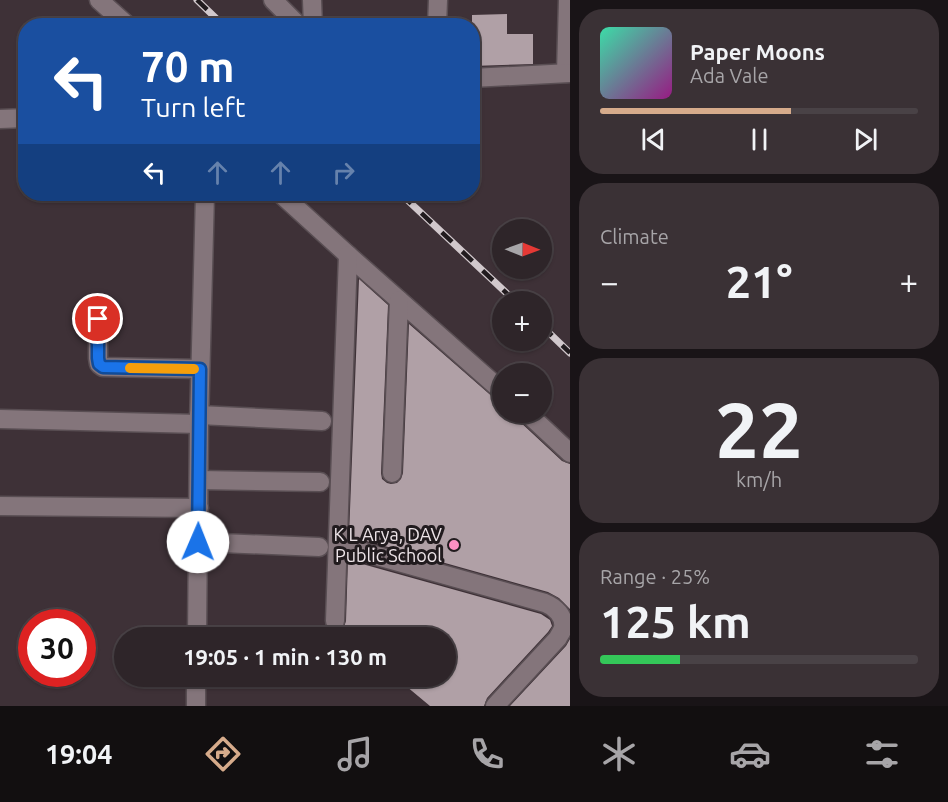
<!DOCTYPE html>
<meta charset="utf-8">
<style>
:root{--surface:#2e2529;--page:#3a3135;--text:#f1f3f6;--muted:#a7a5a8;--line:#494246;--accent:#d6ab8b}
body{margin:0;font-family:Ubuntu,sans-serif;background:var(--page);color:var(--text);height:100vh;display:flex;flex-direction:column;font-size:22px;white-space:nowrap}
*{box-sizing:border-box;margin:0}
p{font-size:20px;color:var(--muted)}
.icon{flex:none;width:33px;height:33px;fill:none;stroke:currentColor;stroke-width:2;stroke-linecap:round;stroke-linejoin:round}
.map{position:relative;flex:1;overflow:hidden}
.details{display:flex;flex-direction:column;gap:9px;padding:9px;background:#191417;width:378px}
.details>*{flex:none}
.banner{position:absolute;left:18px;top:18px;width:462px;height:183px;border-radius:24px;box-shadow:0 2px 4px #0004,0 0 0 2px var(--line);background:#1a4fa0;color:#fff;overflow:hidden}
.needle{width:39px;rotate:91deg}
.buttons{position:absolute;left:492px;top:219px;display:grid;gap:12px}
.buttons a{display:grid;place-items:center;width:60px;height:60px;border-radius:50%;background:var(--surface);box-shadow:0 2px 4px #0004,0 0 0 2px var(--line);font-size:30px}
.speed{position:absolute;left:18px;top:609px;display:flex;gap:12px;font-size:30px;font-weight:700;text-align:center}
.speed>*{display:grid;place-content:center;width:78px;height:78px;border-radius:50%;background:var(--surface);box-shadow:0 2px 4px #0004,0 0 0 2px var(--line);line-height:1}
.speed .limit{border:9px solid #d22;background:#fff;color:#111}
.pin{position:absolute;display:grid;place-items:center;width:51px;height:51px;color:#fff;margin:-26px;border:3px solid #fff;border-radius:50%;box-shadow:0 2px 6px #0007}
.me{position:absolute;width:66px;margin:-33px;rotate:1deg;stroke-linejoin:round;filter:drop-shadow(0 0 4px #0008)}
.turn{display:flex;align-items:center;gap:21px;height:126px;padding:0 24px;font-size:27px}
.turn .icon{width:78px;height:78px;stroke-width:2.5}
.turn b{display:block;font-size:42px;line-height:51px}
.lanes{display:flex;align-items:center;height:57px;padding:0 24px;background:#0003;justify-content:center;gap:30px;direction:ltr}
.lanes .off{opacity:.35}
.big{font-size:45px;font-weight:700;line-height:1.1}
.details .tile{flex:1;display:flex;flex-direction:column;justify-content:center;gap:9px;min-width:0;padding:0 21px;border-radius:24px;background:var(--page)}
.details .dial{align-items:center;gap:0}
.dial b{font-size:78px;line-height:1}
.song{display:flex;align-items:center;gap:18px}
.cover{width:72px;height:72px;border-radius:9px;background:linear-gradient(135deg,hsl(160 70% 55%),hsl(310 70% 35%))}
.played{height:6px;border-radius:3px;background:linear-gradient(90deg,var(--accent) 60%,var(--line) 60%)}
.keys{display:flex;justify-content:space-around;direction:ltr}
.heat{display:flex;justify-content:space-between;align-items:center;font-size:33px;direction:ltr}
.charge{height:9px;border-radius:4px;background:linear-gradient(90deg,#34c759 25%,var(--line) 0)}
.trip{position:absolute;left:114px;top:627px;width:342px;height:60px;border-radius:30px;background:var(--surface);box-shadow:0 2px 4px #0004,0 0 0 2px var(--line);font-weight:700;line-height:60px;text-align:center}
.tab-bar{display:flex;height:96px;justify-content:space-around;align-items:center;background:#120f10;color:var(--muted)}
.tab-bar .icon{width:42px;height:42px}
.tab-bar .active{color:var(--accent)}
.tab-bar b{font-size:27px;color:var(--text)}
main{display:flex;flex:1;min-height:0}
.map>svg:first-child{display:block}
.building{fill:#b0a0a6}
.lines{fill:none;stroke-linecap:round;stroke-linejoin:round}
.minor-casing{stroke:#594e53;stroke-width:21}
.minor{stroke:#84757b;stroke-width:18}
.rail-casing{stroke:#d1c8cc;stroke-width:7}
.rail{stroke:#211b1e;stroke-width:4.5;stroke-dasharray:14;stroke-linecap:butt}
.route-casing{stroke:#114b97;stroke-width:15}
.route{stroke:#1a73e8;stroke-width:10}
.slow{stroke:#f59e0b;stroke-width:10}
.poi-dot{fill:#fc8fc2;stroke:#211b1e;stroke-width:2}
.labels{text-anchor:middle;stroke-width:6;stroke-linejoin:round;paint-order:stroke}
.poi-label{font-size:18px;fill:#eee5e9;stroke:#211b1e;text-anchor:end}
</style>
<main>
<div class="map">
<svg width="570" height="706" viewBox="0 0 570 706">
<rect width="100%" height="100%" fill="#3e3137"/>
<!-- building -->
<g class="building">
<path d="M507,14V34H533V64L472,66V15Z"/>
<path d="M359,279L388,305L381,473L382,479L387,483L391,484L397,483L401,479L403,473L409,324L495,399L502,402V412H515L518,420L562,461L570,464V609L559,598L548,592L349,536Z"/>
<path d="M348,560L541,614L550,620L552,626L548,632L487,698L484,706H430L394,676H446V638H345L338,632L344,627L346,621Z"/>
<path d="M570,639V706H510L566,646Z"/>
</g>
<g class="lines">
<!-- minor casing -->
<g class="minor-casing">
<g id="minor">
<path d="M99,0L128,26"/>
<path d="M273,0L299,26"/>
<path d="M312,0L313,26"/>
<path d="M437,26L438,0"/>
<path d="M566,73L568,0"/>
<path d="M472,78L570,73"/>
<path d="M0,119L26,118"/>
<path d="M281,194L348,255L502,391"/>
<path d="M98,319V358L99,364L103,367L200,369"/>
<path d="M526,412L570,453"/>
<path d="M199,415L322,421"/>
<path d="M0,419L199,424"/>
<path d="M392,473L399,300"/>
<path d="M199,480L320,482"/>
<path d="M0,506L199,508"/>
<path d="M198,542L319,547"/>
<path d="M338,545L545,603C555,607 565,616 563,628C562,632 559,635 558,638L495,706"/>
<path d="M335,621L348,255"/>
<path d="M197,638L199,424L205,194"/>
<path d="M196,706V676"/>
</g>
</g>
<!-- minor -->
<use href="#minor" class="minor"/>
<!-- rail casing -->
<g class="rail-casing">
<g id="rail">
<path d="M197,0L224,26"/>
<path d="M401,194L516,302"/>
<path d="M542,326L570,353"/>
</g>
</g>
<!-- rail -->
<use href="#rail" class="rail"/>
</g>
<g class="lines">
<!-- route casing -->
<g class="route-casing">
<path id="route" d="M98,319V358L99,364L103,367L200,369L198,542"/>
</g>
<!-- route -->
<use href="#route" class="route"/>
<!-- slow -->
<path class="slow" d="M130,368L194,369"/>
</g>
<!-- markers -->
<circle class="poi-dot" cx="454" cy="545" r="6"/>
<g class="labels">
<!-- poi labels -->
<g class="poi-label">
<text x="442" y="541">K L Arya, DAV<tspan x="442" dy="21">Public School</tspan></text>
</g>
</g>
</svg>
<div class="buttons">
<a><svg class="needle" viewBox="-14 -14 28 28"><path d="M0-13l5 13h-10z" fill="#e53935"/><path d="M0 13l5-13h-10z" fill="#a7a5a8"/></svg></a>
<a>+</a>
<a>−</a>
</div>
<div class="speed"><div class="limit">30</div></div>
<div class="pin" style="left:98px;top:319px;background:#d93025"><svg class="icon" aria-label="arrive" viewBox="0 0 24 24"><path d="M6 21V4h12l-3 4 3 4H6"/></svg></div>
<svg class="me" style="left:198px;top:542px" viewBox="-20 -20 40 40"><circle r="19" fill="#fff"/><path d="M0-13L10 11 0 6-10 11z" fill="#1a73e8"/></svg>
<div class="trip">19:05 · 1 min · 130 m</div>
<div class="banner">
<div class="turn"><svg class="icon" aria-label="left" viewBox="0 0 24 24"><path d="M17 20v-9H6M10 6l-5 5 5 5"/></svg><div><b>70 m</b>Turn left</div></div>
<div class="lanes"><svg class="icon" aria-label="left" viewBox="0 0 24 24"><path d="M17 20v-9H6M10 6l-5 5 5 5"/></svg><svg class="icon off" aria-label="ahead" viewBox="0 0 24 24"><path d="M12 20V5M6 11l6-6 6 6"/></svg><svg class="icon off" aria-label="ahead" viewBox="0 0 24 24"><path d="M12 20V5M6 11l6-6 6 6"/></svg><svg class="icon off" aria-label="right" viewBox="0 0 24 24"><path d="M7 20v-9h11M14 6l5 5-5 5"/></svg></div>
</div>
</div>
<section class="details">
<div class="tile">
<div class="song"><i class="cover"></i><div><b>Paper Moons</b><p>Ada Vale</p></div></div>
<div class="played"></div>
<div class="keys"><svg class="icon" aria-label="previous" viewBox="0 0 24 24"><path d="M18 5L8 12l10 7zM5 5v14"/></svg><svg class="icon" aria-label="pause" viewBox="0 0 24 24"><path d="M8 5v14M16 5v14"/></svg><svg class="icon" aria-label="next" viewBox="0 0 24 24"><path d="M6 5l10 7-10 7zM19 5v14"/></svg></div>
</div>
<div class="tile"><p>Climate</p>
<div class="heat"><a>−</a><b class="big">21°</b><a>+</a></div>
</div>
<div class="tile dial"><b>22</b><p>km/h</p></div>
<div class="tile"><p>Range · 25%</p><b class="big">125 km</b><div class="charge"></div></div>
</section>
</main>
<nav class="tab-bar">
<b>19:04</b>
<svg class="icon active" aria-label="directions" viewBox="0 0 24 24"><path d="M12 3l9 9-9 9-9-9zM9 14v-3h6M13 9l2 2-2 2"/></svg>
<svg class="icon" aria-label="music" viewBox="0 0 24 24"><path d="M9 18V5l10-2v13"/><circle cx="6" cy="18" r="3"/><circle cx="16" cy="16" r="3"/></svg>
<svg class="icon" aria-label="phone" viewBox="0 0 24 24"><path d="M5 4h4l2 5-3 2q2 4 5 5l2-3 5 2v4C11 20 4 13 5 4z"/></svg>
<svg class="icon" aria-label="climate" viewBox="0 0 24 24"><path d="M12 3v18M4 7l16 10M4 17L20 7"/></svg>
<svg class="icon" aria-label="car" viewBox="0 0 24 24"><path d="M5 17H2v-5l4-1 3-4h7l3 4 3 1v5h-3M9 17h6M6 11h13"/><circle cx="7" cy="17" r="2"/><circle cx="17" cy="17" r="2"/></svg>
<svg class="icon" aria-label="filters" viewBox="0 0 24 24"><path d="M4 7h16M4 17h16"/><circle cx="9" cy="7" r="2"/><circle cx="15" cy="17" r="2"/></svg>
</nav>
